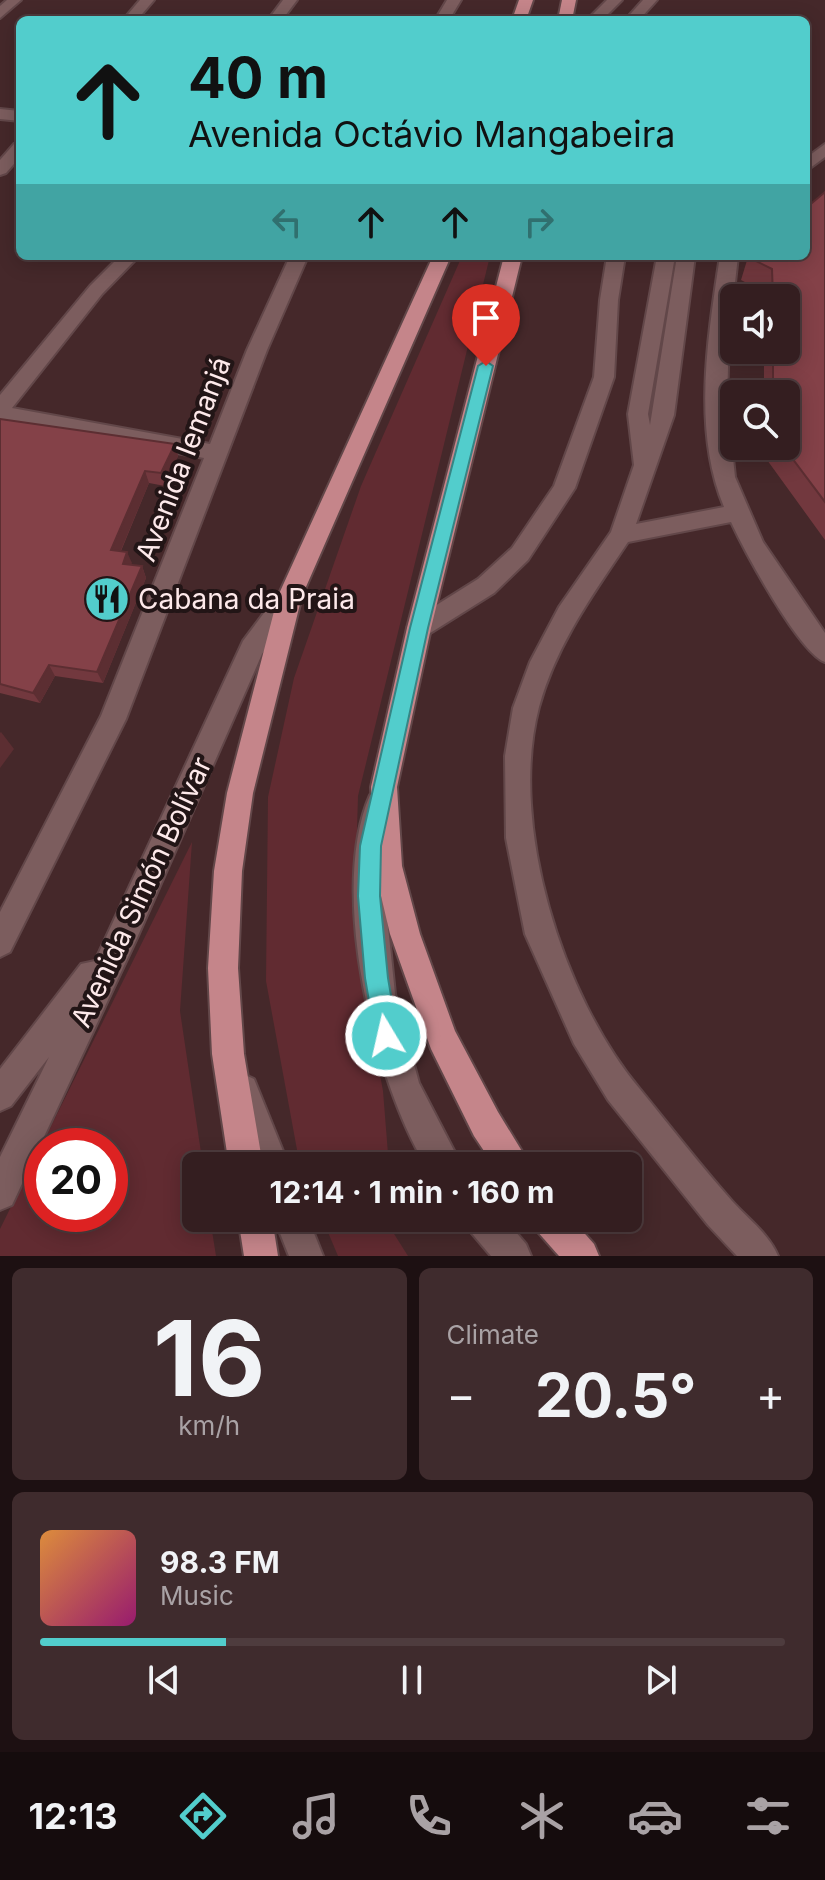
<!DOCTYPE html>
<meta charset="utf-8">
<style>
:root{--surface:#341e20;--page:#3f2b2d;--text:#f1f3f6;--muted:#a9a2a5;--line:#4e3c3e;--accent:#52cdcc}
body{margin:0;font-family:Inter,sans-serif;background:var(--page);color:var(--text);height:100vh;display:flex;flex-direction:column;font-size:30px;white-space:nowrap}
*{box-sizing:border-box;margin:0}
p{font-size:26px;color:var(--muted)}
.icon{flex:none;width:44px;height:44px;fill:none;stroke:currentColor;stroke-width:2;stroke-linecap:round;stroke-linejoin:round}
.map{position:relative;height:1256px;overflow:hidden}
.side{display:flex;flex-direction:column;gap:12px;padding:12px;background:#1d1012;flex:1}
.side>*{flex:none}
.banner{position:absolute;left:16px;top:16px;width:794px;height:244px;border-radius:12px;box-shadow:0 4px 20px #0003,0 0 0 2px var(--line);background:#52cdcc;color:#111;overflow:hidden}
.controls{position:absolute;left:720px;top:284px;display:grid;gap:16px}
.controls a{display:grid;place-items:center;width:80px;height:80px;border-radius:12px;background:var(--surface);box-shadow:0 4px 20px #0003,0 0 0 2px var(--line);font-size:40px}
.speed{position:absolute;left:24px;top:1128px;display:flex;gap:16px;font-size:40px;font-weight:700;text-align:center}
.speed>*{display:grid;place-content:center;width:104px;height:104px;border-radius:50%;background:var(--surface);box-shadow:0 4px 20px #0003,0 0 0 2px var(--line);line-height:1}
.speed .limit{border:12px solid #d22;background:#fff;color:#111}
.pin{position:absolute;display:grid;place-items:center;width:68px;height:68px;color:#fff;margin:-82px -34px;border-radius:50% 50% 50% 0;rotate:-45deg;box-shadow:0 0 8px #0007}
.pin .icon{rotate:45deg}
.me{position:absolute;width:88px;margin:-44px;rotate:351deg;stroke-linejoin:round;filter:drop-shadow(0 0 6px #0008)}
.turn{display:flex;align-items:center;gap:28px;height:168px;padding:0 40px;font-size:36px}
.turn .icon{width:104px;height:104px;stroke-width:2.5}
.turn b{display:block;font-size:56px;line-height:68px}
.lanes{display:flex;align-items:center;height:76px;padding:0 40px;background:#0003;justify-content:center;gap:40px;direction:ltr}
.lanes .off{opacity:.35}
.big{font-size:60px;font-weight:700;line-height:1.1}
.side .card{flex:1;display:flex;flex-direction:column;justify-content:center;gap:12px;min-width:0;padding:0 28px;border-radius:12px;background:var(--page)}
.side .dial{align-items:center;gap:0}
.dial b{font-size:104px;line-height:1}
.song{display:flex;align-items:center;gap:24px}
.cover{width:96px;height:96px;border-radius:12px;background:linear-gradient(135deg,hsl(30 70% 55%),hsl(320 70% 35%))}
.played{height:8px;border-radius:4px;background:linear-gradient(90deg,var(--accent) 25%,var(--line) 25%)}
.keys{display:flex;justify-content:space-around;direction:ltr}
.heat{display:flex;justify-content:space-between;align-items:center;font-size:44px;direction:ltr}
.side .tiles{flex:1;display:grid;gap:12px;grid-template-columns:1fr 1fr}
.card:last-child{grid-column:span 2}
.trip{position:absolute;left:182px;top:1152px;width:460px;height:80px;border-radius:12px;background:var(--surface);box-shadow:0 4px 20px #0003,0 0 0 2px var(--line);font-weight:700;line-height:80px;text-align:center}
.tab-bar{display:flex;height:128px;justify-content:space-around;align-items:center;background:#150c0d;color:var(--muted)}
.tab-bar .icon{width:56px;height:56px}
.tab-bar .selected{color:var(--accent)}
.tab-bar b{font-size:36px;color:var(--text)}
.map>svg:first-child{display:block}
.green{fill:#612b31;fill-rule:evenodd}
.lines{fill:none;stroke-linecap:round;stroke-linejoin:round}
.minor-casing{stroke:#624749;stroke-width:4}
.major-casing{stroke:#624749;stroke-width:4}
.minor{fill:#7c5d5e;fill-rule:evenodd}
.major{fill:#c5858a;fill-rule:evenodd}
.wall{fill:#72383e}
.shaded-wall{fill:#5c2e32}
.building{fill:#844148;stroke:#5c2e32;stroke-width:2}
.route{fill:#52cdcc;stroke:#358585;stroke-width:2}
.labels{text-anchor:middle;stroke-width:8;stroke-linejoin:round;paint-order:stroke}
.street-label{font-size:28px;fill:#fde9ea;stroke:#221516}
.poi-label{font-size:28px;fill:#fde9ea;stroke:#221516;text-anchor:start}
</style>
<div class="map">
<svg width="825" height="1256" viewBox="0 0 825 1256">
<rect width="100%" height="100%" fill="#45282a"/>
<!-- green -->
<g class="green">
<path d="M462,256H490L358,796L354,932L383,1091L389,1166H300L266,981L268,797L294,678L361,486Z"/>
<path d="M192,842L180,1011L203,1166H196V1218H210L216,1256H0V1229ZM42,1146H110V1214H42Z"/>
<path d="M322,1218H384L408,1256H338Z"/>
</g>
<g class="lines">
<!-- minor casing -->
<g class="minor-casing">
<g id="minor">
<path d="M7,0H21L0,18V6Z"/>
<path d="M140,0H154L137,20H123Z"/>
<path d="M283,0H297L282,20H268Z"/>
<path d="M447,0H461L449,20H435Z"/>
<path d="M607,0H622L602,20H587Z"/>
<path d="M643,0H657L639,20H625Z"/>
<path d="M0,109L20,111V121L0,119Z"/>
<path d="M20,142V157L6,173L0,175V160L14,144Z"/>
<path d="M825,144V157L806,171V158Z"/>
<path d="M120,256H139L102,294L12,408L210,444L247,350L290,256H308L267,350L126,719L10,952L0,957V912L101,716L204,458L0,420V395L90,286Z"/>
<path d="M607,256H625L618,300L614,377L575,488L528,560L494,593L427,635L419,638L411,635L407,628L411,621L478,579L512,548L554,486L594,377L600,300Z"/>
<path d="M657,256H675L648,414L650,425L677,256H695L674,415L636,524L724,507C692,431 708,335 720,256H738L729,336L727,400L735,477L763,542L825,633V662C799,653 744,550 731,522L628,542C593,594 556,645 539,707C508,824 563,997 639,1088C670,1126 700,1165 732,1201C748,1219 769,1234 778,1256H737L708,1225L608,1100L574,1044L525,934L506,838L505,756L513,708L530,662L559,607L611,532L634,465L628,414Z"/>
<path d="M290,587L298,589L302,596L262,654L137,938L12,1205L0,1210V1157L49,1057L11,1106L0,1111V1069L81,964L95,961L243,641L282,589Z"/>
<path d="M380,792L390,795L394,804L384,846L383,878L395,994L419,1083L462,1166H426C374,1080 328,890 370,795Z"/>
<path d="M243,1074L254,1079L289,1166H255L227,1090L232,1079Z"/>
<path d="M274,1218H308L323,1256H289Z"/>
<path d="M464,1218H504L526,1244L531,1256H491L469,1230Z"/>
</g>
</g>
<!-- major casing -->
<g class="major-casing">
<g id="major">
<path d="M519,0H533L526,20H512Z"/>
<path d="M562,0H576L572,20H558Z"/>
<path d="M433,256H451L302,596L253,793L242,871L238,968L244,1054L263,1166H229L212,1054L208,968L214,871L227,793L278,596Z"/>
<path d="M504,256H522L431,628L397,787L402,866L420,934L455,1031L498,1112L531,1166H494L474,1136L431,1049L390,934L374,866L371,787L407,628Z"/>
<path d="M238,1218H272L278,1256H244Z"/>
<path d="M531,1218H571L594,1244L599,1256H559L536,1230Z"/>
</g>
</g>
<!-- minor -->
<use href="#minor" class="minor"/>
<!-- major -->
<use href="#major" class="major"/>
</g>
<!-- wall -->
<g class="wall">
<path d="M825,192V540L757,446H786V394H742V392L764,386V350H786V298H764V292L741,280L748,257Z"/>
<path d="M0,419L175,444L178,456L165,486L149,483L121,551L127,552L131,565L142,566L146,578L103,683L55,676L40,703L0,693Z"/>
</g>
<!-- shaded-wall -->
<g class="shaded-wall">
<path d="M175,444L178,456L165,486L161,473Z"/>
<path d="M145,471L149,483L116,562L111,550Z"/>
<path d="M127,552L132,563L127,576L123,564Z"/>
<path d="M142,566L146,578L103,683L97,672Z"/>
<path d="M49,665L55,676L40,703L33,693Z"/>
<path d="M1,732L14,749L0,768V733Z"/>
</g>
<!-- building -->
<g class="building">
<path d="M825,192V502L783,446H786V394H744L742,392L773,383V350H786V298H773L772,269L748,257L806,256V208Z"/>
<path d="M0,419L175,444L161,473L145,471L111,550L127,552L123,564L142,566L97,672L49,665L33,693L0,684Z"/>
</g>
<!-- route -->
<path class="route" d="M486,361L493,366L428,628L381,846L380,896L388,978L398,1036L395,1044L386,1048L378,1044L375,1036L365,978L358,896L360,846L410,628L478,366Z"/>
<!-- icons -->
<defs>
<g id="restaurant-disc" transform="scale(2.3)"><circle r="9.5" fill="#52cdcc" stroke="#221516"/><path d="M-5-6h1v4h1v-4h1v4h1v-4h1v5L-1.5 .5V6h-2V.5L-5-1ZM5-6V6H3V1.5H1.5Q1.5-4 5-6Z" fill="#111"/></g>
</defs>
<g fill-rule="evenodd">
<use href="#restaurant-disc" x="107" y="599"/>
</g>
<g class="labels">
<!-- street labels -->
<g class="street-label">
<text transform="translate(183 459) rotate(-69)" y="10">Avenida Iemanjá</text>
<text transform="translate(141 892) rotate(-65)" y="10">Avenida Simón Bolívar</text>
</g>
<!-- poi labels -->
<g class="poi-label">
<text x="138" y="609">Cabana da Praia</text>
</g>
</g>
</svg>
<div class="controls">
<a><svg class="icon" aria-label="sound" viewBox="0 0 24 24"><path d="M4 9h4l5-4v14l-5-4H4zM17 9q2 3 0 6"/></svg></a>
<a><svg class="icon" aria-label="search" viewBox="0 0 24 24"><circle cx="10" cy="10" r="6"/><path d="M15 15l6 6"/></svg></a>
</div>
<div class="speed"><div class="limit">20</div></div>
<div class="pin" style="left:486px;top:366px;background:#d93025"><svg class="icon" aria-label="arrive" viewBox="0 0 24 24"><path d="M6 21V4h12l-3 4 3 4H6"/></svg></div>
<svg class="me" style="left:386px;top:1036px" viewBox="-20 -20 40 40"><circle r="17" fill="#52cdcc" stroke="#fff" stroke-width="3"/><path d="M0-11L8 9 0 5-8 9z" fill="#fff"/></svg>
<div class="trip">12:14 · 1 min · 160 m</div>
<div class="banner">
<div class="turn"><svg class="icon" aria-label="ahead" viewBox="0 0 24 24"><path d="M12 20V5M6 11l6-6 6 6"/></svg><div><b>40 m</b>Avenida Octávio Mangabeira</div></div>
<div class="lanes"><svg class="icon off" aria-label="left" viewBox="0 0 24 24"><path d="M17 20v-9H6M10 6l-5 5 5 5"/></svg><svg class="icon" aria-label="ahead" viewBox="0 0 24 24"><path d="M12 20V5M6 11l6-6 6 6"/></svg><svg class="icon" aria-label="ahead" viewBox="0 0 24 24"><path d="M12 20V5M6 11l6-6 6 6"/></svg><svg class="icon off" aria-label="right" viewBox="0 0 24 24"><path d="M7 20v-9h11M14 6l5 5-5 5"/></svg></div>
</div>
</div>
<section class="side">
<div class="tiles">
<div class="card dial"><b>16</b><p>km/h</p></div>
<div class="card"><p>Climate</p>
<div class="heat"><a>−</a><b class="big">20.5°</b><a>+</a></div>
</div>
<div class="card">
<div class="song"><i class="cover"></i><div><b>98.3 FM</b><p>Music</p></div></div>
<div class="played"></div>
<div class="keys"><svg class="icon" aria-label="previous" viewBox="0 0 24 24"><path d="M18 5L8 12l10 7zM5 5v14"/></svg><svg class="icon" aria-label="pause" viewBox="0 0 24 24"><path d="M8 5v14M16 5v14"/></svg><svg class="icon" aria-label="next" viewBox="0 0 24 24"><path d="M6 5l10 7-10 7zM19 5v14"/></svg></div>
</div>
</div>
</section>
<nav class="tab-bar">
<b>12:13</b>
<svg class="icon selected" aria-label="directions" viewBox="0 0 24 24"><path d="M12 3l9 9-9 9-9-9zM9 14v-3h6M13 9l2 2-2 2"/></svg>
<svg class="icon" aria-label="music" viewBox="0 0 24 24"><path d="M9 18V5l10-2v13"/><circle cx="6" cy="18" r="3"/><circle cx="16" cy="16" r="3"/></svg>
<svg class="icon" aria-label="phone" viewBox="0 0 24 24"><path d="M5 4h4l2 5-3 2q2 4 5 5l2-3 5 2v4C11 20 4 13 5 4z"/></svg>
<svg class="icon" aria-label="climate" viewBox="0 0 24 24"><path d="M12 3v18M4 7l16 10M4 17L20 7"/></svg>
<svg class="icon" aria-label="car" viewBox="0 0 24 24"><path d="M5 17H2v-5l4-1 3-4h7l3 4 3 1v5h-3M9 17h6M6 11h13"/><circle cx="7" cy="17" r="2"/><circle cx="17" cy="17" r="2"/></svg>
<svg class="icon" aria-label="filters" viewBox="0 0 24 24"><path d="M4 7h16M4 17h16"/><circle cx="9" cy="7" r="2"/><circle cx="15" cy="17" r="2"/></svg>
</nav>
